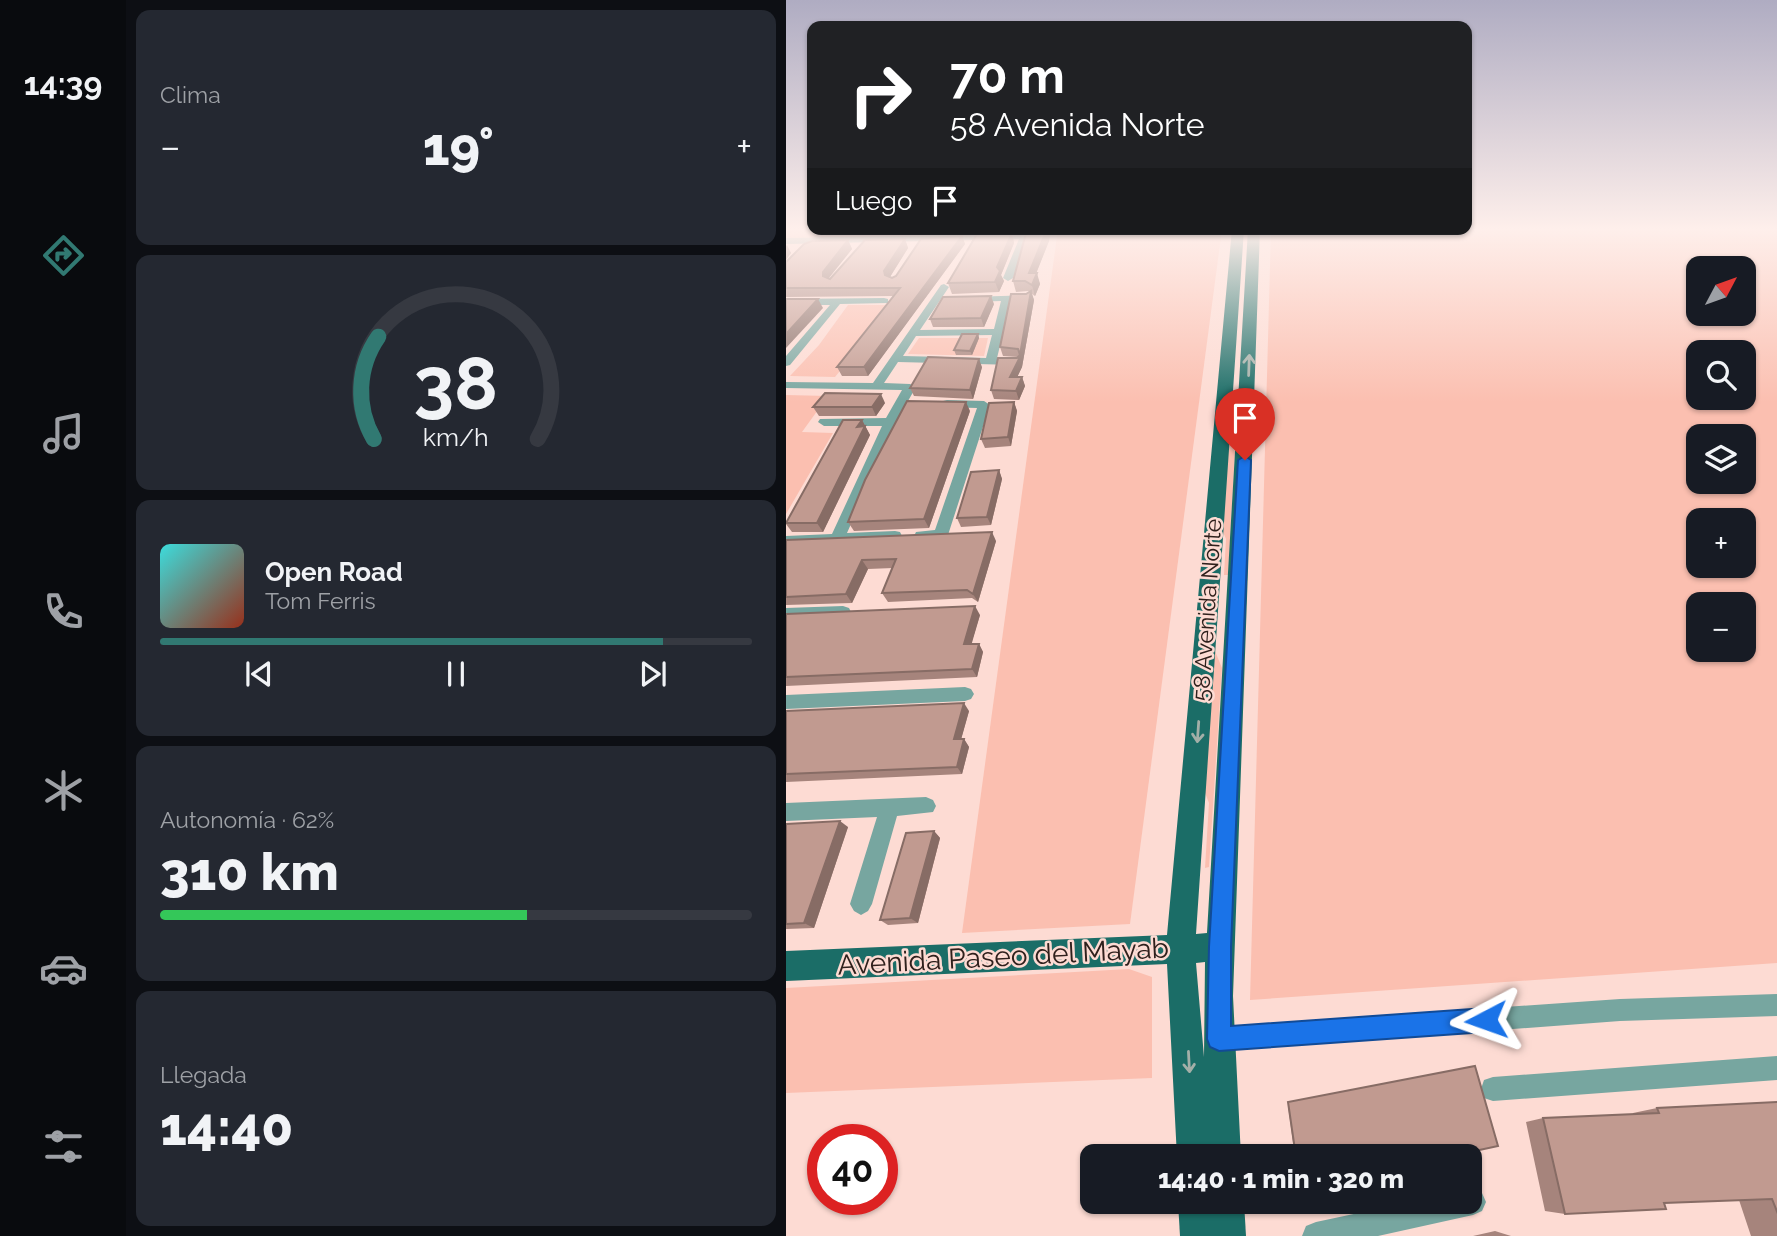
<!DOCTYPE html>
<html lang="es">
<meta charset="utf-8">
<style>
:root{--surface:#171b24;--page:#242831;--text:#f1f3f6;--muted:#9ea1a6;--line:#363941;--accent:#317972}
body{margin:0;font-family:Raleway,sans-serif;background:var(--page);color:var(--text);height:100vh;display:flex;flex-direction:column;font-size:26px;white-space:nowrap}
*{box-sizing:border-box;margin:0}
p{font-size:23px;color:var(--muted)}
.icon{flex:none;width:38px;height:38px;fill:none;stroke:currentColor;stroke-width:2;stroke-linecap:round;stroke-linejoin:round}
.map{position:relative;flex:1;overflow:hidden}
.sheet{display:flex;flex-direction:column;gap:10px;padding:10px;background:#0d0f14;width:660px}
.sheet>*{flex:none}
.top-card{position:absolute;left:21px;top:21px;width:665px;height:214px;border-radius:14px;box-shadow:0 2px 5px #0004;background:#202124;color:#fff;overflow:hidden}
.needle{width:46px;rotate:49deg}
.tools{position:absolute;left:900px;top:256px;display:grid;gap:14px}
.tools a{display:grid;place-items:center;width:70px;height:70px;border-radius:14px;background:var(--surface);box-shadow:0 2px 5px #0004;font-size:35px}
.speed{position:absolute;left:21px;top:1124px;display:flex;gap:14px;font-size:35px;font-weight:700;text-align:center}
.speed>*{display:grid;place-content:center;width:91px;height:91px;border-radius:50%;background:var(--surface);box-shadow:0 2px 5px #0004;line-height:1}
.speed .limit{border:10px solid #d22;background:#fff;color:#111}
.pin{position:absolute;display:grid;place-items:center;width:60px;height:60px;color:#fff;margin:-72px -30px;border-radius:50% 50% 50% 0;rotate:-45deg;box-shadow:0 0 7px #0007}
.pin .icon{rotate:45deg}
.me{position:absolute;width:77px;margin:-38px;rotate:266deg;stroke-linejoin:round;filter:drop-shadow(0 0 5px #0008)}
.turn{display:flex;align-items:center;gap:24px;height:147px;padding:0 28px;font-size:32px}
.turn .icon{width:91px;height:91px;stroke-width:2.5}
.turn b{display:block;font-size:49px;line-height:60px}
.then{display:flex;align-items:center;height:66px;padding:0 28px;background:#0003;gap:14px;font-size:26px}
.big{font-size:52px;font-weight:800;line-height:1.1}
.sheet .tile{flex:1;display:flex;flex-direction:column;justify-content:center;gap:10px;min-width:0;padding:0 24px;border-radius:14px;background:var(--page)}
.sheet .dial{align-items:center;gap:0}
.dial svg{height:182px;overflow:visible;fill:none;stroke:var(--line);stroke-width:7;stroke-linecap:round;text-anchor:middle}
.dial text{fill:var(--text);stroke:none}
.song{display:flex;align-items:center;gap:21px}
.cover{width:84px;height:84px;border-radius:10px;background:linear-gradient(135deg,hsl(180 70% 55%),hsl(10 70% 35%))}
.played{height:7px;border-radius:4px;background:linear-gradient(90deg,var(--accent) 85%,var(--line) 85%)}
.keys{display:flex;justify-content:space-around;direction:ltr}
.heat{display:flex;justify-content:space-between;align-items:center;font-size:38px;direction:ltr}
.charge{height:10px;border-radius:5px;background:linear-gradient(90deg,#34c759 62%,var(--line) 0)}
.trip{position:absolute;left:294px;top:1144px;width:402px;height:70px;border-radius:14px;background:var(--surface);box-shadow:0 2px 5px #0004;font-weight:800;line-height:70px;text-align:center}
main{display:flex;flex:1;min-height:0}
.tabs{display:flex;flex-direction:column;width:126px;justify-content:space-around;align-items:center;background:#090b0e;color:var(--muted)}
.tabs .icon{width:49px;height:49px}
.tabs .on{color:var(--accent)}
.tabs b{font-size:32px;color:var(--text)}
.map>svg:first-child{display:block}
.green{fill:#fbbfb0;fill-rule:evenodd}
.lines{fill:none;stroke-linecap:round;stroke-linejoin:round}
.minor{fill:#77a6a0;fill-rule:evenodd}
.major{fill:#1b6d67;fill-rule:evenodd}
.wall{fill:#a6847c}
.shaded-wall{fill:#876c65}
.building{fill:#c19a90;stroke:#876c65;stroke-width:2}
.oneway{stroke:#a3afa8}
.route{fill:#1a73e8;stroke:#114b97;stroke-width:2}
.labels{text-anchor:middle;stroke-width:5;stroke-linejoin:round;paint-order:stroke}
.street-label{font-size:23px;fill:#2f201c;stroke:#fddbd3}
.near-street-label{font-size:28px;fill:#2f201c;stroke:#fddbd3}
</style>
<main>
<nav class="tabs">
<b>14:39</b>
<svg class="icon on" aria-label="directions" viewBox="0 0 24 24"><path d="M12 3l9 9-9 9-9-9zM9 14v-3h6M13 9l2 2-2 2"/></svg>
<svg class="icon" aria-label="music" viewBox="0 0 24 24"><path d="M9 18V5l10-2v13"/><circle cx="6" cy="18" r="3"/><circle cx="16" cy="16" r="3"/></svg>
<svg class="icon" aria-label="phone" viewBox="0 0 24 24"><path d="M5 4h4l2 5-3 2q2 4 5 5l2-3 5 2v4C11 20 4 13 5 4z"/></svg>
<svg class="icon" aria-label="climate" viewBox="0 0 24 24"><path d="M12 3v18M4 7l16 10M4 17L20 7"/></svg>
<svg class="icon" aria-label="car" viewBox="0 0 24 24"><path d="M5 17H2v-5l4-1 3-4h7l3 4 3 1v5h-3M9 17h6M6 11h13"/><circle cx="7" cy="17" r="2"/><circle cx="17" cy="17" r="2"/></svg>
<svg class="icon" aria-label="filters" viewBox="0 0 24 24"><path d="M4 7h16M4 17h16"/><circle cx="9" cy="7" r="2"/><circle cx="15" cy="17" r="2"/></svg>
</nav>
<section class="sheet">
<div class="tile"><p>Clima</p>
<div class="heat"><a>−</a><b class="big">19°</b><a>+</a></div>
</div>
<div class="tile dial"><svg viewBox="0 0 100 80">
<path d="M14 69A42 42 0 1 1 86 69"/>
<path d="M14 69A42 42 0 0 1 16 24" stroke="#317972"/>
<text x="50" y="56" font-size="32" font-weight="700">38</text>
<text x="50" y="72" font-size="11">km/h</text>
</svg></div>
<div class="tile">
<div class="song"><i class="cover"></i><div><b>Open Road</b><p>Tom Ferris</p></div></div>
<div class="played"></div>
<div class="keys"><svg class="icon" aria-label="previous" viewBox="0 0 24 24"><path d="M18 5L8 12l10 7zM5 5v14"/></svg><svg class="icon" aria-label="pause" viewBox="0 0 24 24"><path d="M8 5v14M16 5v14"/></svg><svg class="icon" aria-label="next" viewBox="0 0 24 24"><path d="M6 5l10 7-10 7zM19 5v14"/></svg></div>
</div>
<div class="tile"><p>Autonomía · 62%</p><b class="big">310 km</b><div class="charge"></div></div>
<div class="tile"><p>Llegada</p><b class="big">14:40</b></div>
</section>
<div class="map">
<svg width="992" height="1236" viewBox="0 0 992 1236">
<rect width="100%" height="100%" fill="#fddbd3"/>
<!-- green -->
<g class="green">
<path d="M0,229H235L230,234L0,238Z"/>
<path d="M272,229H436L344,924L176,933Z"/>
<path d="M485,229H991V963L464,1000ZM912,268H957V313H912ZM912,352H957V397H912ZM912,436H957V481H912ZM912,520H957V565H912ZM912,604H957V649H912Z"/>
<path d="M62,305H107L49,377L4,376L33,345Z"/>
<path d="M133,338H202L198,356L122,354Z"/>
<path d="M0,395L42,396L16,432L47,433L0,514Z"/>
<path d="M444,418V443L449,452L442,575H438L440,539L435,527Z"/>
<path d="M432,608L429,651L436,668L423,867L419,868L423,803L416,785Z"/>
<path d="M343,969L366,977V1078L0,1093V988Z"/>
</g>
<g class="lines">
<!-- minor -->
<g class="minor">
<path d="M237,229H245L227,278L222,281L217,278L233,239L0,244V238L229,234Z"/>
<path d="M158,284L163,287L134,330L208,329L215,301L185,302L182,301V297L245,295V299L225,301L211,358L230,359L236,362L230,365L112,362L98,383L124,384L130,387L110,422L61,533L109,531L114,532L116,536L114,540L0,546V536L46,534L96,426H38L32,422L34,419L100,418L116,390L0,388V382L87,383L155,285ZM206,335L200,358L117,356L130,336Z"/>
<path d="M98,298L102,299V303L54,304L4,365L0,366V356L44,305H0V299Z"/>
<path d="M161,400L198,401L204,405L162,535C156,543 139,542 130,540L128,536L130,532L149,530L191,408L157,407V401Z"/>
<path d="M57,606L63,608L65,612L63,616L57,618L0,620V608Z"/>
<path d="M179,687L185,689L188,694L185,699L179,701L0,709V695Z"/>
<path d="M140,797L147,800L150,806L147,812L111,816L86,904L82,911L75,915L68,911L64,904L91,817L0,821V803Z"/>
<path d="M992,994V1016L834,1021L433,1051L425,1047L421,1039L425,1031L433,1027L834,999Z"/>
<path d="M992,1056V1080L707,1101L698,1098L695,1089L698,1080L707,1077Z"/>
<path d="M684,1189L696,1193L700,1202L696,1211L687,1215L592,1236H516L520,1226L530,1222L624,1202H684Z"/>
</g>
<!-- major -->
<g class="major">
<path d="M446,229H458L410,934L421,933L462,229H474L447,996L455,1157H391L381,964L0,981V951L381,935ZM419,962L418,1057L410,963Z"/>
<path d="M392,1202H458L460,1236H394Z"/>
</g>
</g>
<!-- wall -->
<g class="wall">
<path d="M246,229H265L263,241L250,273L254,284L249,296L246,294L248,300L236,367L231,377H236L239,386L233,400L208,399L205,390L232,357L217,356L214,347L240,294L244,292L242,291L230,292L227,281Z"/>
<path d="M226,233L228,243L215,275L218,281L213,292L166,294L162,283Z"/>
<path d="M176,236L179,244L82,376H56L51,367L107,296L0,297V262L62,240L66,249L43,278L44,279L119,239L122,248L104,277L106,278Z"/>
<path d="M208,304L198,327H147L144,319Z"/>
<path d="M192,334L193,338L186,355H170L168,350Z"/>
<path d="M196,367L187,399L128,396L124,388Z"/>
<path d="M228,402L231,411L225,446L199,448L195,439Z"/>
<path d="M99,403L90,416H33L27,407Z"/>
<path d="M184,411L143,528L68,531L62,522Z"/>
<path d="M76,420L84,435L37,532H6L0,524V522Z"/>
<path d="M213,470L216,479L205,525L175,527L171,518Z"/>
<path d="M0,540L210,541L192,602L186,598L102,602L96,593L107,568L82,569L66,603L0,605Z"/>
<path d="M0,614L194,615L185,644H193L197,652L191,677L0,686Z"/>
<path d="M0,711H183L175,739H178L183,747L176,774L0,782Z"/>
<path d="M0,824L62,827L28,928L0,929Z"/>
<path d="M148,831L154,838L132,923L102,925L94,920Z"/>
<path d="M502,1102L661,1157H509L502,1106Z"/>
<path d="M992,1102V1236H965L953,1200L878,1203L779,1214L759,1211L740,1122L757,1118L847,1114V1113L871,1108Z"/>
<path d="M709,1231L725,1236H687Z"/>
</g>
<!-- shaded-wall -->
<g class="shaded-wall">
<path d="M261,229H265L263,241L246,284L243,273Z"/>
<path d="M226,233L228,243L215,275L218,281L213,292L209,282L211,267Z"/>
<path d="M176,236L179,244L82,376L78,367Z"/>
<path d="M119,239L122,248L102,280L98,271Z"/>
<path d="M62,240L66,249L41,280L37,276V272Z"/>
<path d="M1,245L5,253L0,260V246Z"/>
<path d="M251,273L254,284L249,296L246,285Z"/>
<path d="M245,291L248,300L236,367L227,386L224,377L233,359Z"/>
<path d="M205,296L208,304L198,327L195,318Z"/>
<path d="M32,299L37,308L0,348V334Z"/>
<path d="M192,334L193,338L186,355L184,351Z"/>
<path d="M193,359L196,367L187,399L184,390Z"/>
<path d="M236,377L239,386L233,400L230,391Z"/>
<path d="M95,394L99,403L90,416L86,407Z"/>
<path d="M180,402L184,411L143,528L138,519Z"/>
<path d="M228,402L231,411L225,446L222,437Z"/>
<path d="M76,420L84,435L37,532L31,523L71,427Z"/>
<path d="M213,470L216,479L205,525L201,517Z"/>
<path d="M206,532L210,541L192,602L187,594Z"/>
<path d="M76,560L82,569L66,603L60,594Z"/>
<path d="M189,606L194,615L183,653L178,644Z"/>
<path d="M193,644L197,652L191,677L186,669Z"/>
<path d="M178,703L183,711L173,747L168,739Z"/>
<path d="M178,739L183,747L176,774L171,767Z"/>
<path d="M54,821L62,827L28,928L18,923Z"/>
<path d="M148,831L154,838L132,923L124,918Z"/>
</g>
<!-- building -->
<g class="building">
<path d="M246,229H261L243,273H251L246,285L239,281H227L240,233H246Z"/>
<path d="M226,233L211,267L214,271L209,282L162,283L191,234Z"/>
<path d="M176,236L78,367H51L114,288H0V262L18,244L26,241L62,240L37,272V276L44,279L79,240L119,239L98,271L99,275L106,278L110,276L135,239Z"/>
<path d="M245,291L234,355L232,349L214,347L225,294H240Z"/>
<path d="M205,296L195,318L144,319L157,297Z"/>
<path d="M0,299H32L0,334Z"/>
<path d="M176,334H192L184,351L168,350Z"/>
<path d="M234,355L233,359L224,377H236L230,391L205,390L212,358H231Z"/>
<path d="M142,357L193,359L184,390L124,388Z"/>
<path d="M39,393L95,394L86,407H27Z"/>
<path d="M121,401L180,402L138,519L62,522L79,480Z"/>
<path d="M228,402L222,437L195,439L203,403Z"/>
<path d="M57,420H76L71,427L79,426L31,523H0Z"/>
<path d="M213,470L201,517L171,518L185,472Z"/>
<path d="M206,532L187,594L181,590L96,593L110,559L76,560L60,594L0,597V540Z"/>
<path d="M189,606L178,644H193L186,669L0,677V614Z"/>
<path d="M178,703L168,739H178L171,767L0,774V711Z"/>
<path d="M54,821L18,923L0,924V824Z"/>
<path d="M148,831L124,918L94,920L120,833Z"/>
<path d="M689,1066L712,1146L661,1157H510L502,1102Z"/>
<path d="M992,1102V1214L986,1199L878,1203L880,1209L779,1214L757,1118L873,1113L871,1108Z"/>
</g>
<!-- one-way arrows -->
<defs><path id="oneway-shaft" d="M-6 0H5M1.5-3L5.5 0L1.5 3" fill="none" stroke-width="1.6" stroke-linecap="round" stroke-linejoin="round" transform="scale(1.75)"/></defs>
<g class="oneway">
<use href="#oneway-shaft" transform="translate(463 365) rotate(-88)"/>
<use href="#oneway-shaft" transform="translate(412 732) rotate(94)"/>
<use href="#oneway-shaft" transform="translate(403 1062) rotate(87)"/>
</g>
<!-- sky -->
<linearGradient id="sky" x2="0" y2="1"><stop stop-color="#afacc2"/><stop offset="0.57" stop-color="#feefeb"/><stop offset="1" stop-color="#feefeb" stop-opacity="0"/></linearGradient>
<rect width="992" height="402" fill="url(#sky)"/>
<!-- route -->
<path class="route" d="M459,456L465,460L445,947V1026L700,1008L708,1012L712,1020L708,1028L700,1032L433,1051L424,1047L421,1039L423,947L452,460Z"/>
<g class="labels">
<!-- street labels -->
<g class="street-label">
<text transform="translate(421 610) rotate(-86)" y="8">58 Avenida Norte</text>
</g>
<!-- near-street labels -->
<g class="near-street-label">
<text transform="translate(217 956) rotate(-3)" y="10">Avenida Paseo del Mayab</text>
</g>
</g>
</svg>
<div class="tools">
<a><svg class="needle" viewBox="-14 -14 28 28"><path d="M0-13l5 13h-10z" fill="#e53935"/><path d="M0 13l5-13h-10z" fill="#9ea1a6"/></svg></a>
<a><svg class="icon" aria-label="search" viewBox="0 0 24 24"><circle cx="10" cy="10" r="6"/><path d="M15 15l6 6"/></svg></a>
<a><svg class="icon" aria-label="layers" viewBox="0 0 24 24"><path d="M12 4l9 5-9 5-9-5zM3 14l9 5 9-5"/></svg></a>
<a>+</a>
<a>−</a>
</div>
<div class="speed"><div class="limit">40</div></div>
<div class="pin" style="left:459px;top:460px;background:#d93025"><svg class="icon" aria-label="arrive" viewBox="0 0 24 24"><path d="M6 21V4h12l-3 4 3 4H6"/></svg></div>
<svg class="me" style="left:700px;top:1020px" viewBox="-20 -20 40 40"><path d="M0-17L14 15 0 8-14 15z" fill="#1a73e8" stroke="#fff" stroke-width="4"/></svg>
<div class="trip">14:40 · 1 min · 320 m</div>
<div class="top-card">
<div class="turn"><svg class="icon" aria-label="right" viewBox="0 0 24 24"><path d="M7 20v-9h11M14 6l5 5-5 5"/></svg><div><b>70 m</b>58 Avenida Norte</div></div>
<div class="then">Luego<svg class="icon" aria-label="arrive" viewBox="0 0 24 24"><path d="M6 21V4h12l-3 4 3 4H6"/></svg></div>
</div>
</div>
</main>
